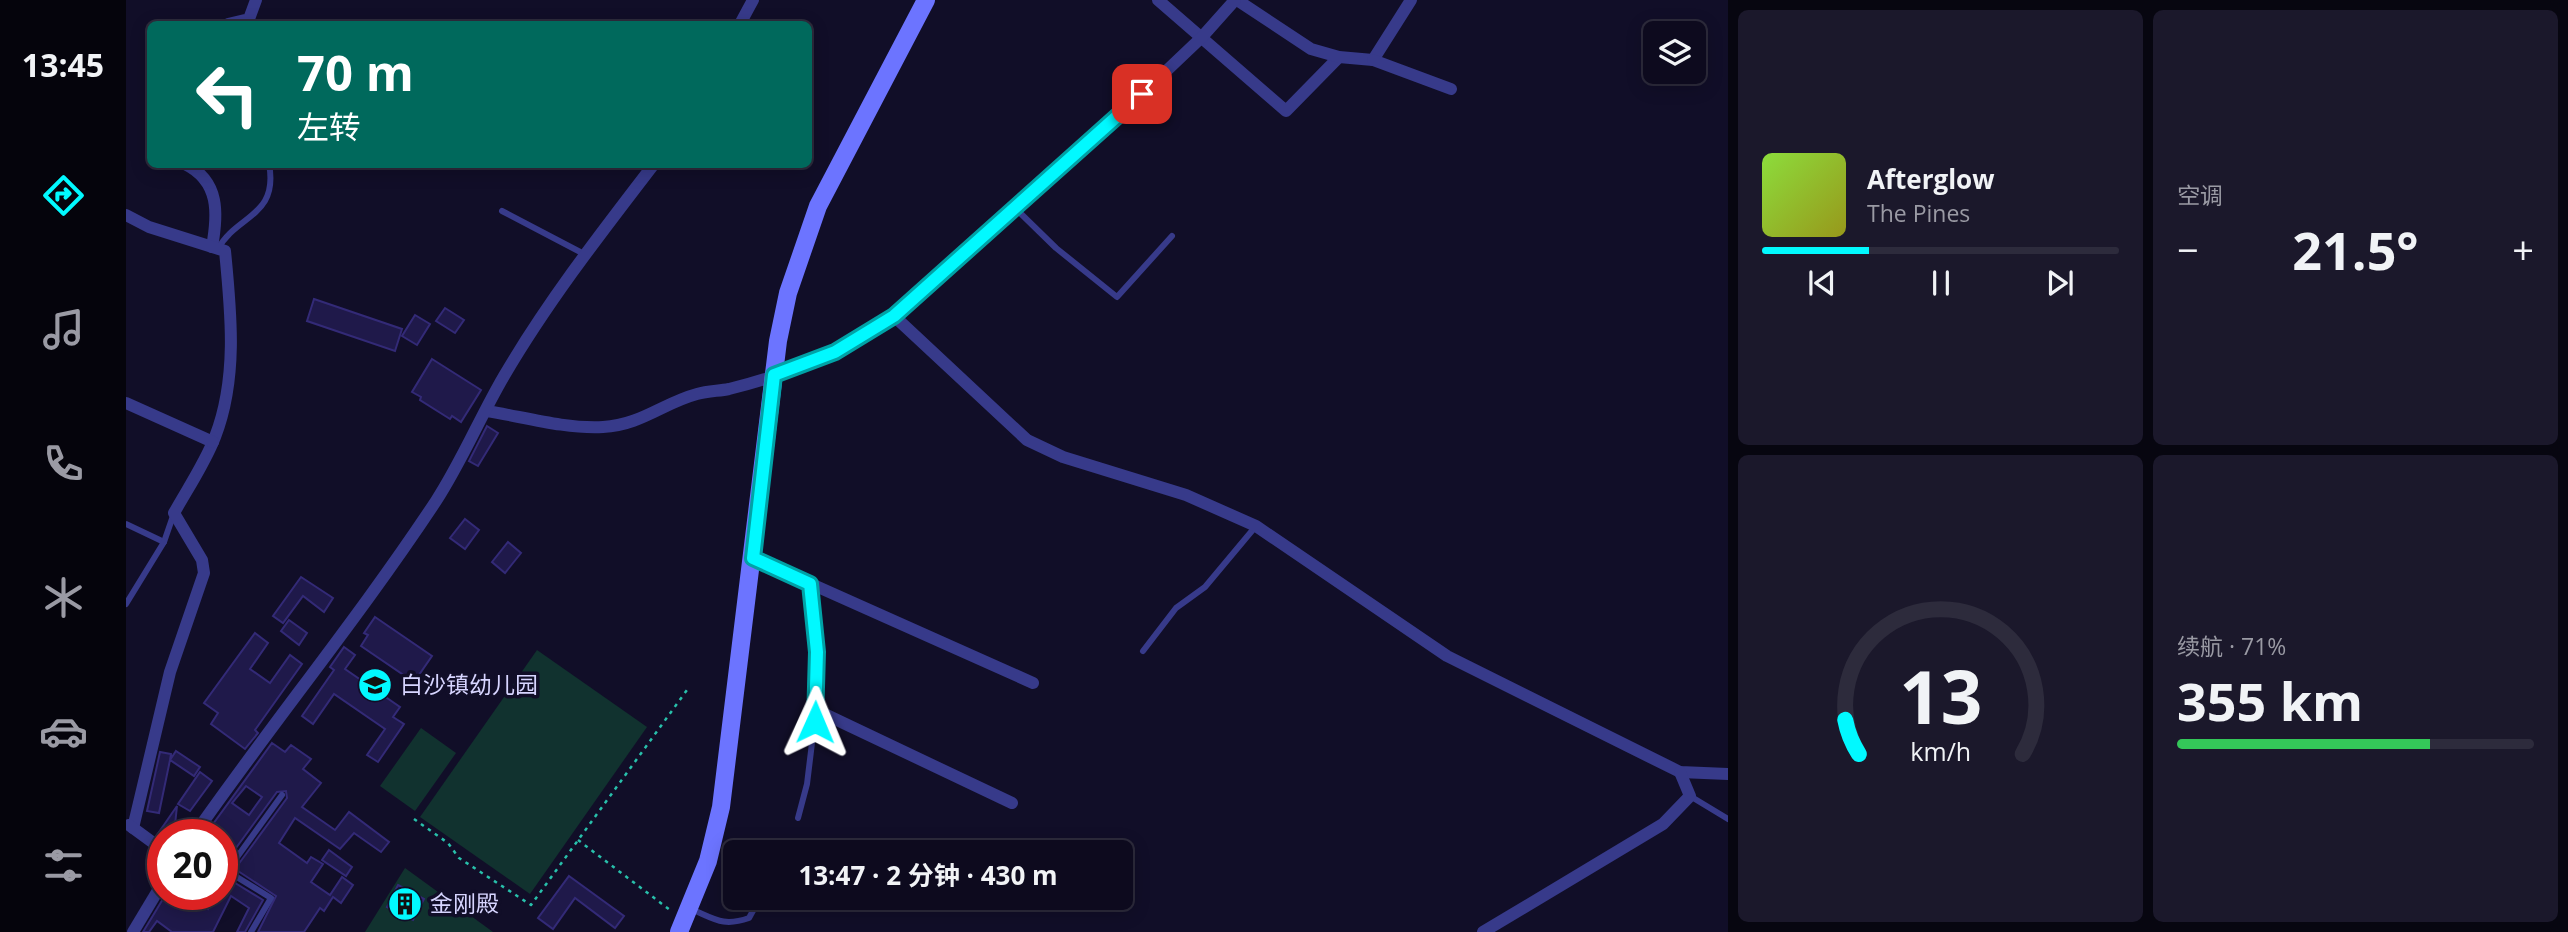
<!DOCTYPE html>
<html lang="zh">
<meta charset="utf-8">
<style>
:root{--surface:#0d0a1e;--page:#1b182b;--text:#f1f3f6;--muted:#9a9aa4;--line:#2d2b3c;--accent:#01f9ff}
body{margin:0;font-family:"Open Sans","Noto Sans SC",sans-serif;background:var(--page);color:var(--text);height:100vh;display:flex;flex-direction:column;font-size:26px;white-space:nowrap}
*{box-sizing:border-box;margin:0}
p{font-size:23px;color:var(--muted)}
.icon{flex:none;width:38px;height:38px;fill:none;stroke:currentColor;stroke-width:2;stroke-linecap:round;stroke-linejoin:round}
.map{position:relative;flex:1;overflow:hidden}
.sheet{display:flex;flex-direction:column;gap:10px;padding:10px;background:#070610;width:840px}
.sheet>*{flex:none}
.hud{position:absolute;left:21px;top:21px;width:665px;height:147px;border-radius:10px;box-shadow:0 4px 18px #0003,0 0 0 2px var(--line);background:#00695c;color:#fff;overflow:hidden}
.controls{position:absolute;left:1517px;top:21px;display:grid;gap:14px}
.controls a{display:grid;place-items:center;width:63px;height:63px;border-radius:10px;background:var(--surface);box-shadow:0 4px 18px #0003,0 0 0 2px var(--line);font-size:35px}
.speed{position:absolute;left:21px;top:819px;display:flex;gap:14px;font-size:35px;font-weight:700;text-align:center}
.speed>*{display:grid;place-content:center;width:91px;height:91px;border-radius:50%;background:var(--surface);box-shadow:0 4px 18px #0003,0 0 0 2px var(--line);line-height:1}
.speed .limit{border:10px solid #d22;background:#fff;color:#111}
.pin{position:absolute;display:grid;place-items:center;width:60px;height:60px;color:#fff;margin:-30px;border-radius:14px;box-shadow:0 4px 10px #0006}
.me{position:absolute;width:77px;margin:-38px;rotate:1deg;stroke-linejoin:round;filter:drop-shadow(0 0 5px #0008)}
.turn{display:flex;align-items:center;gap:24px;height:147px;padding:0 35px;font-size:32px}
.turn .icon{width:91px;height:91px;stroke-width:2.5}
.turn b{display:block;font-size:49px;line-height:60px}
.big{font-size:52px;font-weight:700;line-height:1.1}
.sheet .widget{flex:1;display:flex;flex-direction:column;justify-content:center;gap:10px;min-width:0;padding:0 24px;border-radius:10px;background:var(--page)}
.sheet .dial{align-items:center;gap:0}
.dial svg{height:182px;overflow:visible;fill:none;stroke:var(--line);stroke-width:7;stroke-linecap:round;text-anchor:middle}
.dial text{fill:var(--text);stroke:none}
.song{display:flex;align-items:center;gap:21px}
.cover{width:84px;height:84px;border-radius:10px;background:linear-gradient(135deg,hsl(90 70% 55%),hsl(60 70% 35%))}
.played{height:7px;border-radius:4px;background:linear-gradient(90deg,var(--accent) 30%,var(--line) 30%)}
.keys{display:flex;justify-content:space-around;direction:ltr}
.heat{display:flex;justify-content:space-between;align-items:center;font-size:38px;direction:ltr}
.charge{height:10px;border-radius:5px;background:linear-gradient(90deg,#34c759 71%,var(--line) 0)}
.sheet .tiles{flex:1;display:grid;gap:10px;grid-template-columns:repeat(2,1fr)}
.trip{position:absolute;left:597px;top:840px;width:410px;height:70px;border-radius:10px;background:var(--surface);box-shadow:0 4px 18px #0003,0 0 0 2px var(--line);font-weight:700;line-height:70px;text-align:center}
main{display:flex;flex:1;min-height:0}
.tabs{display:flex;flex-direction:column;width:126px;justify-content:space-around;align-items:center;background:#05040c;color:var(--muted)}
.tabs .icon{width:49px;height:49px}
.tabs .selected{color:var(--accent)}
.tabs b{font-size:32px;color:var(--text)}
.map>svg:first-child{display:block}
.green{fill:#11322f}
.building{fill:#1f194a;stroke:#332a77;stroke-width:2;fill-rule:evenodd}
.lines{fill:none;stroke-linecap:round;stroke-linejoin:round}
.path{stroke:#28c0ab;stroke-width:2.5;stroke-dasharray:3.5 5;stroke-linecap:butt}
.lane{stroke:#373a8a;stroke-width:6}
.street{stroke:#373a8a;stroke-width:12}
.secondary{stroke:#6c74ff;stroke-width:18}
.route-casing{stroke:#01a2a6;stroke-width:18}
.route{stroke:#01f9ff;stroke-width:12}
.labels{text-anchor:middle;stroke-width:7;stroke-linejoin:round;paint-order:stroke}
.poi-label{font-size:23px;fill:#d7d5ff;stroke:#110e28;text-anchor:start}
</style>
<main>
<nav class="tabs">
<b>13:45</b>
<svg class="icon selected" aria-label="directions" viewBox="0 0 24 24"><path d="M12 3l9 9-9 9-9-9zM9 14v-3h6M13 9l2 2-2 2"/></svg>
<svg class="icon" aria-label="music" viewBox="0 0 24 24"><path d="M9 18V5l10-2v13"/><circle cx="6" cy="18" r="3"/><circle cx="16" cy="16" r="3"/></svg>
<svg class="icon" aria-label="phone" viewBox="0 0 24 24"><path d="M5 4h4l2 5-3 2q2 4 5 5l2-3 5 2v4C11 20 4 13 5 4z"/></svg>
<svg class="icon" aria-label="climate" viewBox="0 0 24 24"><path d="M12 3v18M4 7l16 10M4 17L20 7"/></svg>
<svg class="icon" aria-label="car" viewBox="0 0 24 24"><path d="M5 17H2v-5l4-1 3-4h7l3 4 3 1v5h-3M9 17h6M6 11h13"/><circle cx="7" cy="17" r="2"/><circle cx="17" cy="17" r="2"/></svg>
<svg class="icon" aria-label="filters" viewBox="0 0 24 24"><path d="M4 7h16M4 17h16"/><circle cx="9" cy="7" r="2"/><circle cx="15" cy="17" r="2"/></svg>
</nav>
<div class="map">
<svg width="1602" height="932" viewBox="0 0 1602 932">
<rect width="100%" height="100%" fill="#110e28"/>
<!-- green -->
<g class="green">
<path d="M411,650L521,727L404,894L294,817Z"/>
<path d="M295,728L330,753L289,811L254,786Z"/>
<path d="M279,868L367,932H239Z"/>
</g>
<!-- building -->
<g class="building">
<path d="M188,299L276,329L269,351L181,321Z"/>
<path d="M319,308L338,320L329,333L310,321Z"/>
<path d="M289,315L304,324L291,345L276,336Z"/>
<path d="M306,359L355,390L335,422L326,416L324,419L294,400L295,397L286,392Z"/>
<path d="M361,426L372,433L352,466L343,461Z"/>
<path d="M339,519L353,530L339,549L324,538Z"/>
<path d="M382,542L395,553L379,573L366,562Z"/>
<path d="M175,577L207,598L198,612L177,596L157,623L147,616Z"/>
<path d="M249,617L306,656L288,682L235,646L242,635L238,633Z"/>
<path d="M163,620L181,633L173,645L155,631Z"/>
<path d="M129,633L142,643L124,669L144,683L164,655L176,664L129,730L132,733L119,749L85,724L92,713L78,703Z"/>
<path d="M218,647L229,655L219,669L274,707L267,717L278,724L252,762L241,755L259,729L208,694L187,724L176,716L208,670L204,667Z"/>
<path d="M146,743L159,752L165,745L185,759L177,769L195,783L176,807L209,830L223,812L263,842L255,852L228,833L214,849L169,818L153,843L181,863L185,857L197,864L185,882L204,895L216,877L227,885L215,903L207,897L198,911L194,908L178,932H132L150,896L109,869L161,798L160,791L151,792L99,863L96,862V835H79ZM120,786L136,797L123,815L106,803Z"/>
<path d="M50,751L74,767L68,776L44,760L33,813L21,811L34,752L45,754L44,760Z"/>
<path d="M74,772L86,781L64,811L52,804Z"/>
<path d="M51,806L49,825L52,828L47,835H31Z"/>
<path d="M203,850L226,867L220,876L196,860Z"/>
<path d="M96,875L137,900L119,932H111L123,908L105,896L87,932H46L31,921L23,932H17L40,894H58L82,909L91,894H96Z"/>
<path d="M443,876L498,916L489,928L449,898L427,929L412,918Z"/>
<path d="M272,885L298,899L287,920L261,907Z"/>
</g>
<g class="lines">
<!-- path -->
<g class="path">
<path d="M288,819L322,843L333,858L405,905L561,690"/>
<path d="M452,840L544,910"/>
</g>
<!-- lane -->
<g class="lane">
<path d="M889,208L930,248L991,297L1046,236"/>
<path d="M376,211L458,254"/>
<path d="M92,249C110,215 153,217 143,164"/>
<path d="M0,524L38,542"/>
<path d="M0,604L38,542L48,513"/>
<path d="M1017,651L1050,608L1079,587L1130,526"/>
<path d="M1564,796L1602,819"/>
<path d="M672,818L681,784L690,710"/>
<path d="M96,868L145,898L125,932"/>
<path d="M101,871L156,795"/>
<path d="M565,909C589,919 597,927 623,918L634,898"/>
</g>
<!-- street -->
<g class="street">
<path d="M1032,0L1160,111L1213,57"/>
<path d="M1111,0L1185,49L1213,57L1247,60L1285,0"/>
<path d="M102,24L123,19L130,0"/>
<path d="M614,24L627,0"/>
<path d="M1247,60L1325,89"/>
<path d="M59,164C94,181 92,214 86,247"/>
<path d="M0,215L23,227L99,251C105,312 112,378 89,437C79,463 62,488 48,513L76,560L78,573L44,672L7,828"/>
<path d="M768,316L901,440L937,457L1060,495L1130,526L1321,656L1554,772L1602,774"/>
<path d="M0,403L87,442"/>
<path d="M361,411C398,417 439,429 477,427C515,425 537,403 571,394C582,391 593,391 603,389C662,375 718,350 768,316L996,113L1076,37L1109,0"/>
<path d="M627,558L907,683"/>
<path d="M684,584L690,632V710L886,803"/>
<path d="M3,825L37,850"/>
<path d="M68,835C147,722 234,616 310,501C336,461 354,417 378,376C422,301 475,233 528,164"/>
<path d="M7,932L37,882"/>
<path d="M1357,932L1537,824L1564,796L1554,772"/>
</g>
<!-- secondary -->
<path class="secondary" d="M553,932L582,861L595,807L652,341L662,293L692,206L800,0"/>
</g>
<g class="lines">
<!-- route casing -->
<g class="route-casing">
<path id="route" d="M689,722L691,652L684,584L627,558L648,375L709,352L768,316L1016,94"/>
</g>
<!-- route -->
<use href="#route" class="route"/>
</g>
<!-- icons -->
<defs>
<g id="school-disc" transform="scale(1.75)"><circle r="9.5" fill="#01f9ff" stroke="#110e28"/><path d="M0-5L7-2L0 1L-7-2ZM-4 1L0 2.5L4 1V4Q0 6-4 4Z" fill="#111"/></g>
<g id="building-disc" transform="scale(1.75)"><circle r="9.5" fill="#01f9ff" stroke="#110e28"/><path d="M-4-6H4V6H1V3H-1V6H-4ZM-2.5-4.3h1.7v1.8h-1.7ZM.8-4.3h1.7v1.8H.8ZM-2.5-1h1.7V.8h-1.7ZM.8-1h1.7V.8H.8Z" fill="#111"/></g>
</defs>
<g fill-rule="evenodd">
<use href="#school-disc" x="249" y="685"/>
<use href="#building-disc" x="279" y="904"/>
</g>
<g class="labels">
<!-- poi labels -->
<g class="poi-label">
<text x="274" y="693">白沙镇幼儿园</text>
<text x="304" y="912">金刚殿</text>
</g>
</g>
</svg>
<div class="controls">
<a><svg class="icon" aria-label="layers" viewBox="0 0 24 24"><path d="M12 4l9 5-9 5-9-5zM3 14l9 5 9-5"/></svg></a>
</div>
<div class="speed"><div class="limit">20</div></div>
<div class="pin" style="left:1016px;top:94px;background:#d93025"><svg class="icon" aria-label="arrive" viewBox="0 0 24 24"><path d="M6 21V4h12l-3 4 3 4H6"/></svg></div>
<svg class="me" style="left:689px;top:722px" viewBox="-20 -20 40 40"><path d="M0-17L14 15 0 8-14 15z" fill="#01f9ff" stroke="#fff" stroke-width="4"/></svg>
<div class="trip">13:47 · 2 分钟 · 430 m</div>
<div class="hud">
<div class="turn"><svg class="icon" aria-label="left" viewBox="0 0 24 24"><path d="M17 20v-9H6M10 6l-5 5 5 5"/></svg><div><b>70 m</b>左转</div></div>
</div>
</div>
<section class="sheet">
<div class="tiles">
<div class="widget">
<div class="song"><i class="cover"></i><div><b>Afterglow</b><p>The Pines</p></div></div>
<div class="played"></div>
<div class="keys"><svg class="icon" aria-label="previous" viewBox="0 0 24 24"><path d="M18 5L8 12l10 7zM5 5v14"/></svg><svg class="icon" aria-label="pause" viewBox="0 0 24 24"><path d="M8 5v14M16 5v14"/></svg><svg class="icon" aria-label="next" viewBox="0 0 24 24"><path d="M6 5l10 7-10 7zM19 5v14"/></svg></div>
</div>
<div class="widget"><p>空调</p>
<div class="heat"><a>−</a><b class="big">21.5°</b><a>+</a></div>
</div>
<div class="widget dial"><svg viewBox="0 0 100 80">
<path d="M14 69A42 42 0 1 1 86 69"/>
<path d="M14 69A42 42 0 0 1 8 54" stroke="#01f9ff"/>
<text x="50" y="56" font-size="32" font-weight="700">13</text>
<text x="50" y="72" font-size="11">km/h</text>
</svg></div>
<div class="widget"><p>续航 · 71%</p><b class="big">355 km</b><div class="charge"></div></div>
</div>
</section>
</main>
